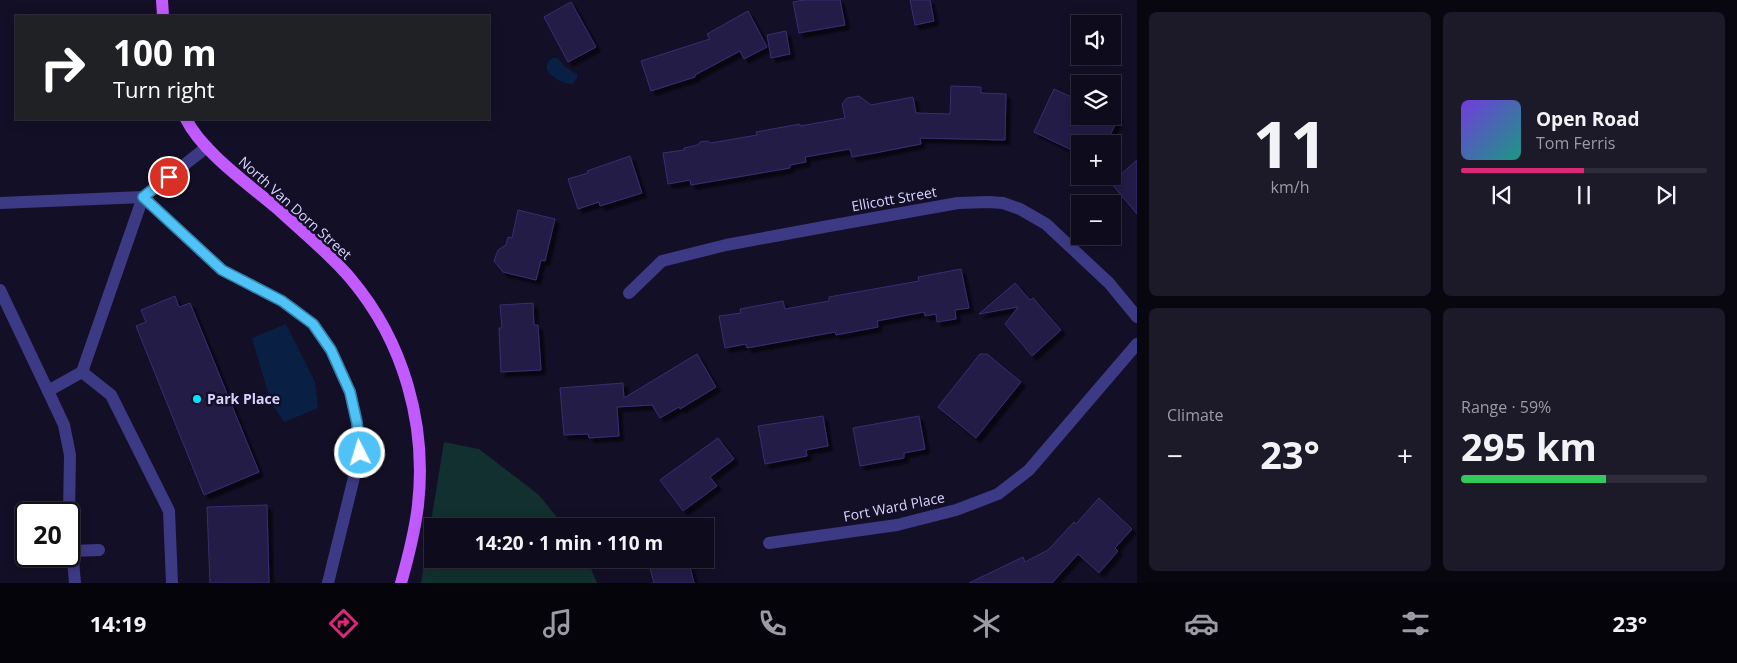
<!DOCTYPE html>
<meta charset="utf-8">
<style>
:root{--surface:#0e0b1c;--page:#1c1929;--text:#f1f3f6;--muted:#9b9ba3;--line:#2e2b3b;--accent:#db2777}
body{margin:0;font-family:"Open Sans",sans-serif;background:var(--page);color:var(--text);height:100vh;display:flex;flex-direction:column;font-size:19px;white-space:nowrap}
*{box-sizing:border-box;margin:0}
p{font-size:16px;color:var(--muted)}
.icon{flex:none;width:28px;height:28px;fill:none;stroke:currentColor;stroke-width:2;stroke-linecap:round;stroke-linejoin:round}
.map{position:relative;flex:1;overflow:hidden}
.sheet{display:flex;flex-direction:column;gap:12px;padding:12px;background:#08060f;width:600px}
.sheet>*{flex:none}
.top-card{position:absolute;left:15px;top:15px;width:475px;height:105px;border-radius:0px;box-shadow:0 2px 12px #0003,0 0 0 1px var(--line);background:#202124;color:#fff;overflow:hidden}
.fabs{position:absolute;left:1071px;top:15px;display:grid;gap:10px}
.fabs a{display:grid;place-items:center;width:50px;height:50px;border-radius:0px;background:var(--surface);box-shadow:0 2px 12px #0003,0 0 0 1px var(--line);font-size:25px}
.speed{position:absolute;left:15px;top:502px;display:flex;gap:10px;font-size:25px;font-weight:700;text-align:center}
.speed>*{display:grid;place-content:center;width:65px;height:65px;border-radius:50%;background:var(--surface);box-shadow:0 2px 12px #0003,0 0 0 1px var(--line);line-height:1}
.speed .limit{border:2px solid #111;border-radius:8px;background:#fff;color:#111}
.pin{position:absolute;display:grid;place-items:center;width:42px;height:42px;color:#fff;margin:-21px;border:2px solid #fff;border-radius:50%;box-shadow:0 1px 5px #0007}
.me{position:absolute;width:55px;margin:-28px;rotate:355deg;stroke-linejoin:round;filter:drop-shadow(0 0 4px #0008)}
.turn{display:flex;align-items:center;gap:18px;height:105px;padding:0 15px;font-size:22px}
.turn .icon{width:65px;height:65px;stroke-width:2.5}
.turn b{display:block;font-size:35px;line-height:42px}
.big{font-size:38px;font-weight:700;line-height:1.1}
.sheet .card{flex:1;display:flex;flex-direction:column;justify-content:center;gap:8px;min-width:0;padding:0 18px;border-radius:8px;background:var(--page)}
.sheet .dial{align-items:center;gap:0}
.dial b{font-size:65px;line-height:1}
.song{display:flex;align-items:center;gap:15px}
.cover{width:60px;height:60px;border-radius:8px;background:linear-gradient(135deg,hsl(260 70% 55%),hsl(170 70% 35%))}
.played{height:5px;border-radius:2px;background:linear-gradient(90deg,var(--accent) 50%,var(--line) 50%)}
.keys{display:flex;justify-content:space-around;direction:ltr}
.heat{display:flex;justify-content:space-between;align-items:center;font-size:28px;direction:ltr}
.charge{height:8px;border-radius:4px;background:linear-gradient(90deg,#34c759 59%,var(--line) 0)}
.sheet .tiles{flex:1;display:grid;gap:12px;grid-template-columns:repeat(2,1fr)}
.trip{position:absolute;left:424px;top:518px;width:290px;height:50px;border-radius:0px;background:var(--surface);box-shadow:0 2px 12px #0003,0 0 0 1px var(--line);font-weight:700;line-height:50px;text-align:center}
.dock{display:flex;height:80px;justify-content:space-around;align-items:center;background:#06040b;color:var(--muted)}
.dock .icon{width:35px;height:35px}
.dock .current{color:var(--accent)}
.dock b{font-size:22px;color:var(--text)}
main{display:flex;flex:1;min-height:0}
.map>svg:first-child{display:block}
.green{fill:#12302f}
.water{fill:#0a1f44}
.building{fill:#241b47;stroke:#3b2d73;filter:url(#shadow)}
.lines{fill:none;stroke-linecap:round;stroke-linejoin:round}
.minor{stroke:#3d3a85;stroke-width:12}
.major{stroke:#c25bff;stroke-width:12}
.route-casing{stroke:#337fa1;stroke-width:12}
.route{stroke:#4fc3f7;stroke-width:9}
.poi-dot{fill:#00e5ff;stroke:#130f26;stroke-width:2}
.labels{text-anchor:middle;stroke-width:5;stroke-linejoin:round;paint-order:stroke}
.street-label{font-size:14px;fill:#d9d4ff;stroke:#130f26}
.poi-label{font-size:14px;font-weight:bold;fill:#d9d4ff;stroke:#130f26;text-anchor:start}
</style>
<main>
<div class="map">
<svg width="1137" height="583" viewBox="0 0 1137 583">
<defs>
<filter id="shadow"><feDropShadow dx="4.5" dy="4.5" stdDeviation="1" flood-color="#0009"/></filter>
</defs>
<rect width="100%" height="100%" fill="#130f26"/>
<!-- green -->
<path class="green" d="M444,442L479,449L539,495L564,526H432V559H587L597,583H421Z"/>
<!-- water -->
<g class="water">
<path d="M553,58H558L565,67L577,74V78L573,84C561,85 534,68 553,58Z"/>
<path d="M286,324L315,382L318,408L284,422L271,403L252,338Z"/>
</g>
<!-- building -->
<g class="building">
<path d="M804,0H840L845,25L799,33L793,2Z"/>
<path d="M910,0H930L934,21L915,25Z"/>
<path d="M571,2L596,47L568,62L544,17Z"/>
<path d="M748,11L767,47L744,59L740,51L695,75V77L651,91L641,61L710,39L707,34Z"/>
<path d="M786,31L790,54L771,58L767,35Z"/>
<path d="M951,86L981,87V93L1006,94L1005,140L920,138L921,144L875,153L852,157L850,149L805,157L806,162L790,165V168L691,185L690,180L668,184L663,153L684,150V148L698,145L700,142L707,141L711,143L757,135L756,132L800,124V126L845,118L842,104L847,98L859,96L871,105L913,97L916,113L950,114Z"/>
<path d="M1054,89L1080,101V116H1119L1106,144H1080V154L1034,132Z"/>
<path d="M630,156L642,193L600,206L599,202L578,209L568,179L588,173L587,171Z"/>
<path d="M1137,160V214L1111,183Z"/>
<path d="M518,210L555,219L545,261L541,260L536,280L503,272L494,261L498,250L506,245L508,237L512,238Z"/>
<path d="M961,269L969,308L955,310L956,319L937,322L936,314L925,316L924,312L877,321L878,327L836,335L835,332L747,348L746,344L725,348L719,316L741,313L740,309L783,301L785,309L829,301V297L919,281L918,277Z"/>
<path d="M1015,283L1030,300L1033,298L1061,330L1032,356L1005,324L1018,307L979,314Z"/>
<path d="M175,296L179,307L190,303L259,472L204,495L136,326L146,322L141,310Z"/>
<path d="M533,303L534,325H538L541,370L501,372L499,328H502L500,305Z"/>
<path d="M697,354L716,387L680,409L679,407L660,418L652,405L617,407L619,436L589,438L588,434L564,435L560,388L623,383L624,398Z"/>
<path d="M980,354H987L1021,382L976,438L938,407Z"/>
<path d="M823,416L828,446L806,450L807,456L765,464L758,426Z"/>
<path d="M919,416L925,449L904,453V458L860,466L853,428Z"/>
<path d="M718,438L734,459L710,477L717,486L683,511L660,480Z"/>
<path d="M1099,498L1132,529L1115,548L1118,551L1099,573L1078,554L1052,583H969L1023,557L1025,562L1048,550L1074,522L1076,524Z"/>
<path d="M267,505L269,583H210L207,507Z"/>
<path d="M660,559H688L694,583H654L648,561Z"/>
</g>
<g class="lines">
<!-- minor -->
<g class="minor">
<path d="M0,203L143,197L222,270L282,301L313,324L331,350L350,392L357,423L360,453L328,583"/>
<path d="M0,290L48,391L82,372"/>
<path d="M629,293L662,261L726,245L829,226L958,203L988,202L1003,203L1020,209L1046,224L1109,283L1137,317"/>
<path d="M48,391L64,425L70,455L69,514"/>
<path d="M69,515L75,583"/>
<path d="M769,543L897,525L956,510L998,494L1029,470L1137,344"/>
<path d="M71,551L99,550"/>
<path d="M172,583L169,511L111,395L82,372L143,197L207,147"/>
</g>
<!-- major -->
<g class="major">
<path d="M162,0L163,16"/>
<path d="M186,119C203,153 251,186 280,211C303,232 331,255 351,279C404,342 427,425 418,505C415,532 408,558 401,583"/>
</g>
</g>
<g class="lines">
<!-- route casing -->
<g class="route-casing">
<path id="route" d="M169,177L143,197L222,270L282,301L313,324L331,350L350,392L357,423L360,453"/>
</g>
<!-- route -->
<use href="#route" class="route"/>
</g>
<!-- markers -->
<circle class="poi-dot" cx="197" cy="399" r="5"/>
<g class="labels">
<!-- street labels -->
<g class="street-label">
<text transform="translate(894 199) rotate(-10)" y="5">Ellicott Street</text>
<text transform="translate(295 208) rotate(42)" y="5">North Van Dorn Street</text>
<text transform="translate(894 507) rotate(-11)" y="5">Fort Ward Place</text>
</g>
<!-- poi labels -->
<g class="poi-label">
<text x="207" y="404">Park Place</text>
</g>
</g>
</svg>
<div class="fabs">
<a><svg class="icon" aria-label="sound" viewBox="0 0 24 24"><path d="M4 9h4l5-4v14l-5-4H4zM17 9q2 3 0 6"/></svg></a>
<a><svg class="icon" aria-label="layers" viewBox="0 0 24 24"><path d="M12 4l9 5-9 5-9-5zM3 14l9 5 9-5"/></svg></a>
<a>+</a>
<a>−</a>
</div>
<div class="speed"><div class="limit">20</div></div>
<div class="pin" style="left:169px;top:177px;background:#d93025"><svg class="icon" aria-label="arrive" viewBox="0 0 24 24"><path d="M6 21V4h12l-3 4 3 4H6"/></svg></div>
<svg class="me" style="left:360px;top:453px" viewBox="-20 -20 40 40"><circle r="17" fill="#4fc3f7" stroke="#fff" stroke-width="3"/><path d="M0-11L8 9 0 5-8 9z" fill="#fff"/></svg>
<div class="trip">14:20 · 1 min · 110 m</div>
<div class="top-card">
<div class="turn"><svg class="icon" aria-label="right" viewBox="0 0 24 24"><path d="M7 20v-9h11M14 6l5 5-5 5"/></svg><div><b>100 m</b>Turn right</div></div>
</div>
</div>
<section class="sheet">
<div class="tiles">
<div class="card dial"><b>11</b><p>km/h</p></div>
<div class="card">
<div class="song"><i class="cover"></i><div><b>Open Road</b><p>Tom Ferris</p></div></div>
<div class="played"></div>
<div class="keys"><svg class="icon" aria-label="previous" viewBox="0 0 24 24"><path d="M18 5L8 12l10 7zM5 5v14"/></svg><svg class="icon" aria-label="pause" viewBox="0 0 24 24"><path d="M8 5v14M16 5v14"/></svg><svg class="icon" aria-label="next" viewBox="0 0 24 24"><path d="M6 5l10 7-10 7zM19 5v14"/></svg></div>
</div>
<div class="card"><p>Climate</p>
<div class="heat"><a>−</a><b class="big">23°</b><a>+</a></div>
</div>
<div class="card"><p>Range · 59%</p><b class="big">295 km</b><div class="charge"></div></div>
</div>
</section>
</main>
<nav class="dock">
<b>14:19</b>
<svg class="icon current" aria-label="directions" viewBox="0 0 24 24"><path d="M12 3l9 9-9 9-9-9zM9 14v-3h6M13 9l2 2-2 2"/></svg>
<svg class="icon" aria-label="music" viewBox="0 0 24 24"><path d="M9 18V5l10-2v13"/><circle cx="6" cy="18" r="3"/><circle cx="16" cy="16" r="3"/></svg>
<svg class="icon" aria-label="phone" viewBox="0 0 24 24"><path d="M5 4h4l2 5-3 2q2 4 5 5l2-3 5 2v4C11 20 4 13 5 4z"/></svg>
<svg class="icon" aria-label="climate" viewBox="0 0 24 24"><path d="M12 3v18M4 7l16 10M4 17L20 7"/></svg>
<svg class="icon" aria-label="car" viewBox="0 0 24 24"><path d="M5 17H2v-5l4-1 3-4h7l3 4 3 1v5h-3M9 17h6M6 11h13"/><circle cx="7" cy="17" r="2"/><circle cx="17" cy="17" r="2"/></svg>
<svg class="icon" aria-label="filters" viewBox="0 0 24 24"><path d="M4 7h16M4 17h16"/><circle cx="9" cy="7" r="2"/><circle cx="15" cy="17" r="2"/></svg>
<b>23°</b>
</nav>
